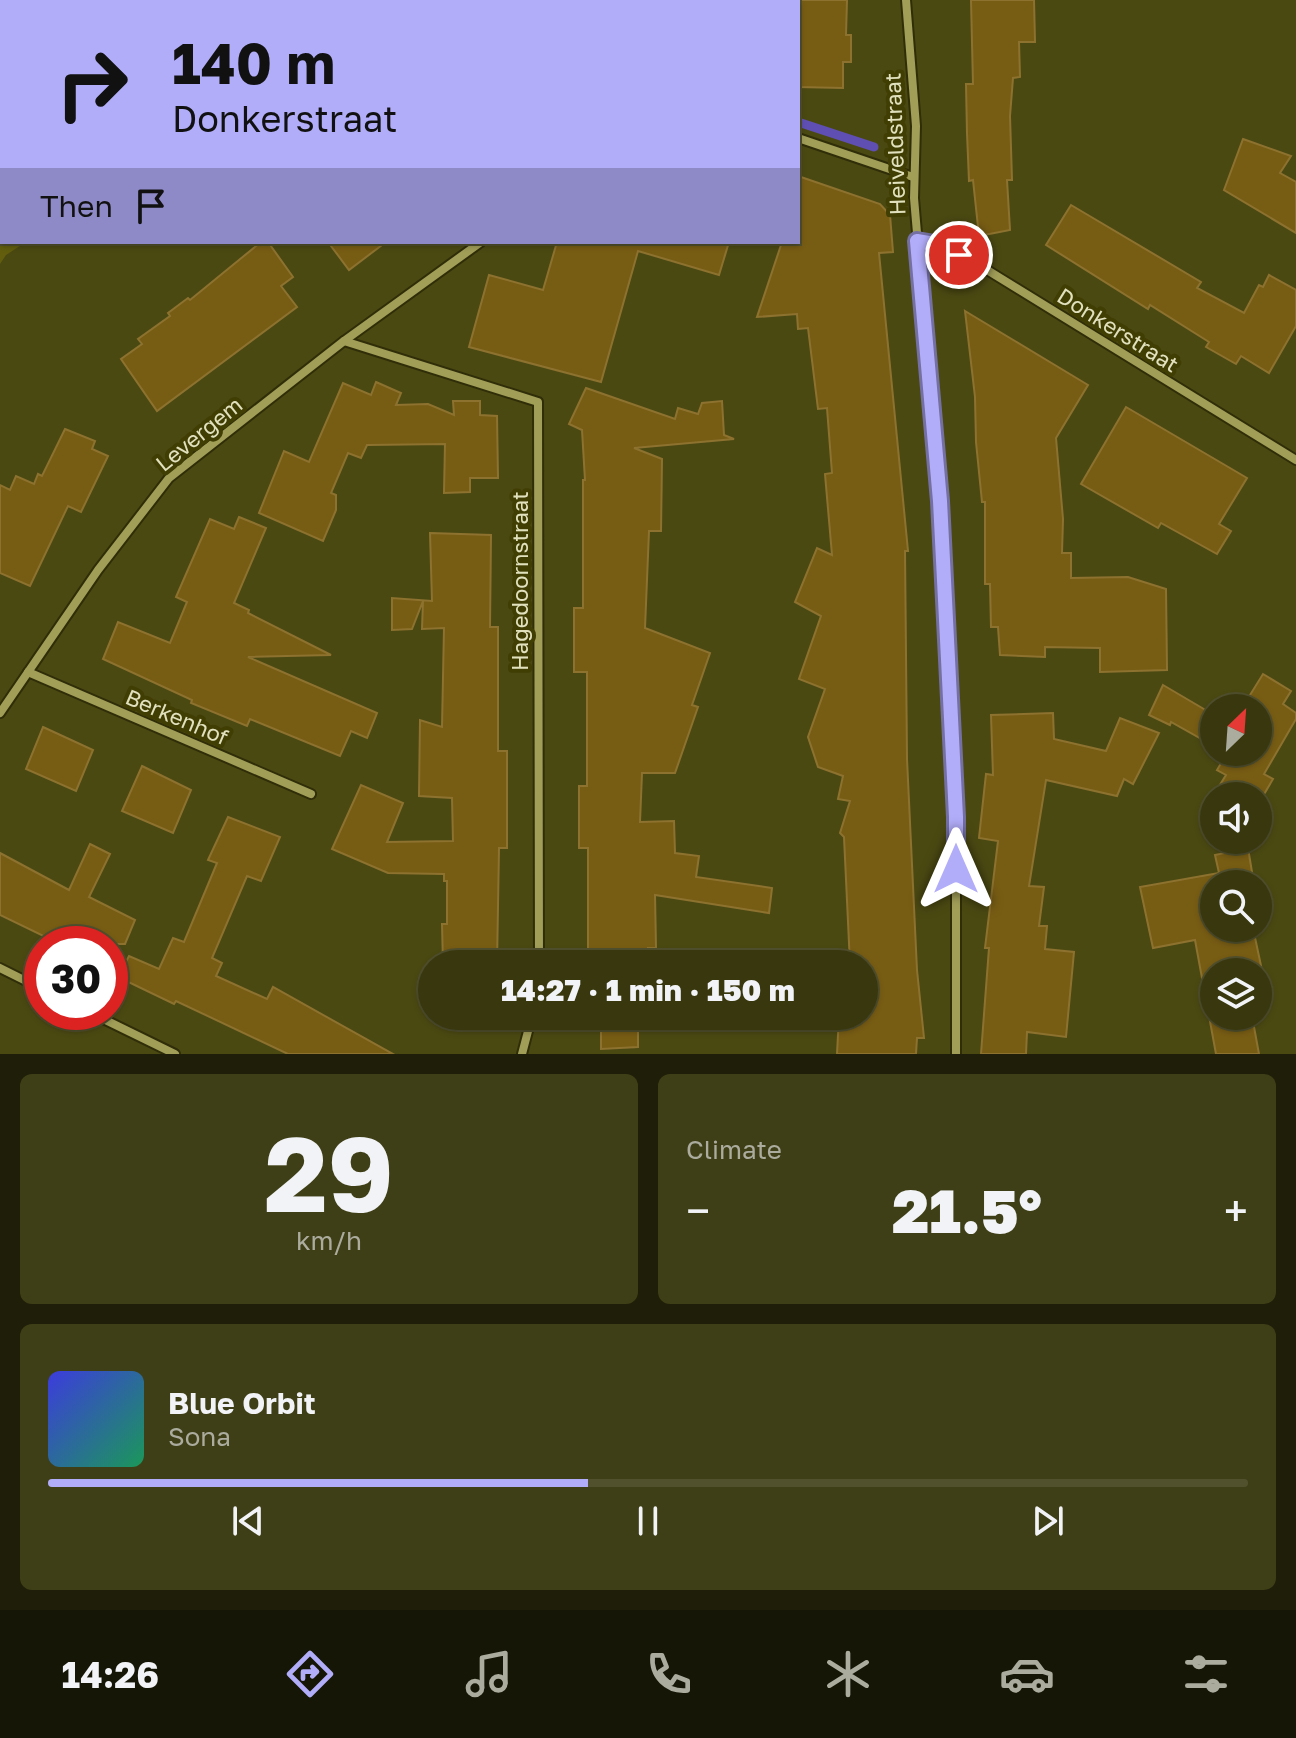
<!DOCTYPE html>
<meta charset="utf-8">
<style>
:root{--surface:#38370e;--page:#3f3f17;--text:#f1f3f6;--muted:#abac9e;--line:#52512e;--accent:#b2adf9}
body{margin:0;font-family:"Golos Text",sans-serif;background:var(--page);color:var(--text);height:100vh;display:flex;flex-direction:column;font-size:30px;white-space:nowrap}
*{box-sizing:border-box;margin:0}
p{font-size:26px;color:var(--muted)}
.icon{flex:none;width:44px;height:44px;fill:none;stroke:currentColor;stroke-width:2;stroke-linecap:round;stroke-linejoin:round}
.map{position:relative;height:1054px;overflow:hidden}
.side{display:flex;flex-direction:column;gap:20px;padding:20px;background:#1f1e08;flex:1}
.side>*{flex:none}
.guide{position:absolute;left:0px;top:0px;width:800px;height:244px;box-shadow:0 2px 6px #0004,0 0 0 2px var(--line);background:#b2adf9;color:#111;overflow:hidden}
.needle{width:52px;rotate:25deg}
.controls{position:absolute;left:1200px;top:694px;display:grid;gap:16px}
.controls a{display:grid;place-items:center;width:72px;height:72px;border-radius:50%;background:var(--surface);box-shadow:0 2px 6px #0004,0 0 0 2px var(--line);font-size:40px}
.speed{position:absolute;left:24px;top:926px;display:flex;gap:16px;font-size:40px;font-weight:700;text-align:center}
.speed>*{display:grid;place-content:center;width:104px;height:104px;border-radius:50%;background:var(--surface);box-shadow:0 2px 6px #0004,0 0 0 2px var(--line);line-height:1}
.speed .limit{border:12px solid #d22;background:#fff;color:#111}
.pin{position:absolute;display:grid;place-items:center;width:68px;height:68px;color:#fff;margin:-34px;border:4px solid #fff;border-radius:50%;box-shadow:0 2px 8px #0007}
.me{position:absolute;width:88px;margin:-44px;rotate:0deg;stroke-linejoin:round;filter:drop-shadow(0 0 6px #0008)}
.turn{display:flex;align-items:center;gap:28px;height:168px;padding:0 40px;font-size:36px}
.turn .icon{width:104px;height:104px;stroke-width:2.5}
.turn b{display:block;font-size:56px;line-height:68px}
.then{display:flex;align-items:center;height:76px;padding:0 40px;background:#0003;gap:16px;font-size:30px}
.big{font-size:60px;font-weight:800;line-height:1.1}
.side .card{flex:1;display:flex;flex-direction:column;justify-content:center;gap:12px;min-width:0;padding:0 28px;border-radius:12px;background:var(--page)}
.side .dial{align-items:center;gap:0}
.dial b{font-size:104px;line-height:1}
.song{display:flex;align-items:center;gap:24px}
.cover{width:96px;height:96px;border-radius:12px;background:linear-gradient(135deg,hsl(240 70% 55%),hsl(150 70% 35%))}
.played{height:8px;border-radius:4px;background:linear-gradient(90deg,var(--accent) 45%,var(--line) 45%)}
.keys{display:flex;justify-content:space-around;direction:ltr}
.heat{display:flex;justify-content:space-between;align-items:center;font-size:44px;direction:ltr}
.side .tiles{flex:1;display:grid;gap:20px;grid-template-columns:1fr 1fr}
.card:last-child{grid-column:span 2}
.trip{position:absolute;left:418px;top:950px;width:460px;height:80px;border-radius:40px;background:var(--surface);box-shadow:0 2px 6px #0004,0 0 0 2px var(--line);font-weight:800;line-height:80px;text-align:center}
.menu{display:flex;height:128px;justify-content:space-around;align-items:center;background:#161606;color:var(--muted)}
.menu .icon{width:56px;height:56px}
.menu .current{color:var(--accent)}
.menu b{font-size:36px;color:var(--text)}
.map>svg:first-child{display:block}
.green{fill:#625e0e}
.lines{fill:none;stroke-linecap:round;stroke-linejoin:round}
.stream{stroke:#5f4fb2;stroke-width:9}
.building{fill:#775c14;stroke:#8d722f;stroke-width:2}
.street-casing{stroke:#302e08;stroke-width:12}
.street{stroke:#a19e58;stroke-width:8}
.route-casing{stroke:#7470a2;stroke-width:20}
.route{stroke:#b2adf9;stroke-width:14}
.labels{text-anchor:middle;stroke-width:8;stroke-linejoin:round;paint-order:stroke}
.street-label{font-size:22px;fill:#e1e1be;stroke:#413e04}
</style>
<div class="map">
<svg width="1296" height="1054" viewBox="0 0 1296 1054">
<rect width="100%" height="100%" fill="#4b4912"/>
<!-- green -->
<path class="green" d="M0,0L165,2H2V242H26L6,255L0,264Z"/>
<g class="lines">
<!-- stream -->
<g class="stream">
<path d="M696,0V2"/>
<path d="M798,122L874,147"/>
</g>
</g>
<!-- building -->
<g class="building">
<path d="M798,0H847L846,35H851V62H843V88L798,87Z"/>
<path d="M971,0H1034L1035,42H1019L1020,77L1013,78L1010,116L1012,180H1007L1010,230L979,236L973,180L969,181L967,133L966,84H973Z"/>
<path d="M1243,139L1291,156L1280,173L1296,182V233L1224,190Z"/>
<path d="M798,176L880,204L890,215L893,252L879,253L908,551H905L907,759L917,970L924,1038H917L916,1054H837L839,1016H864V964H850L844,837L840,833L850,801L838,799L843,776L818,767L808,737L825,689L799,679L821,616L795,602L817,548L832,555L825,474L832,473L827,408L818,409L808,328L798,329L797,314L757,317L782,242H798Z"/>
<path d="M1071,205L1201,282L1197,288L1244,313L1259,285L1263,287L1269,275L1296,290V326L1269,373L1241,356L1236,364L1206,347L1209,342L1150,305L1148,309L1046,245Z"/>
<path d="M261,242H268L293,277L281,286L297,307L157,411L121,359L142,344L138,339L170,316L168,313L188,298L190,300Z"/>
<path d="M328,242H386L349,270Z"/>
<path d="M557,242H729L719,275L638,251L601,382L469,347L489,275L543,290Z"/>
<path d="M965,311L1088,385L1056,438L1063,519L1062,553H1071V578L1128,577L1166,589L1167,670L1100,672V648L1045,647V657L1000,655L998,627H991L990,584H985V502H982L976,442L975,397Z"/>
<path d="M376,382L401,393L396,405L428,404L454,415L453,401H480V415L497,416L498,478H470V492L444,493L445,444L367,445L361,458L348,453L331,493L336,495V510L323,541L259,513L284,451L309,462L343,383L371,395Z"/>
<path d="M586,388L675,419L678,408L698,414L702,403L722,401L724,435L734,439L634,448L662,459L661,531H649L645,628L710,653L692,705L698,707L675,773H642L640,822L674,821L675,853L699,856L696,877L772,888L769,913L655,895L656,948H648V958H642V964H588V848H579V786H587V672H574V608H583V480H585L582,430L569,424Z"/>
<path d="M1126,407L1247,478L1219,524L1231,531L1217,554L1161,523L1158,528L1081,484Z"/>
<path d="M65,429L95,441L92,449L108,456L81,512L68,506L30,586L0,573V485L10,490L16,476L34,484L38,474L42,476Z"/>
<path d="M239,517L266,528L234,603L249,610L248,613L331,655L248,657L377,713L367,738L351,731L340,756L250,719L247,726L191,703L192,700L103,659L118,622L170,643L187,602L176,597L210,519L234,529Z"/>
<path d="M430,533L491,535L490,627H498V751H507V848H499L497,964H443L442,924H447V881H444V874L388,873L332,849L361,785L403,803L387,842L453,841L452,798L419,796L420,720L442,727L444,628L422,629L423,601L412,629L392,630V598L432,601Z"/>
<path d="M1263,674L1291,691L1283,704L1296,713V719L1264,774L1273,779L1263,796H1213L1226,775L1217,770L1227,753L1225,752H1258V708H1242Z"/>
<path d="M1163,685L1214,715V746L1171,722L1170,725L1149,715Z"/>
<path d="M1053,713L1054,739L1106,751L1120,718L1159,733L1133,784L1124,779L1117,796L1046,780L1029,886L1044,887L1039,926H1047L1045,949L1074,952L1066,1037L1027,1032L1026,1054H981L989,948H985L998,841L979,838L986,774L993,775L991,715Z"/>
<path d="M43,727L93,750L76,791L26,769Z"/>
<path d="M142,766L191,790L173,833L122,811Z"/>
<path d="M228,817L280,837L261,881L247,876L212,958L222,963L216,976L267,999L273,987L393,1054H288L176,1001L174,1004L118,977L129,956L159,969L173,938L184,942L217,863L208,860Z"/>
<path d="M90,844L110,854L89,897L135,920L125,944H60L0,915V853L69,890Z"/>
<path d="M1248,848L1254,884H1214V928H1253L1267,994L1258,996V972H1214V1016H1252L1259,1054H1216L1195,940L1153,948L1140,887L1219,873L1215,855Z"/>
<path d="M601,1016H638V1047L601,1049Z"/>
</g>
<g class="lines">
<!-- street casing -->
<g class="street-casing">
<g id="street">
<path d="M679,0V2"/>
<path d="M906,0L916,126L914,198L940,501L956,817V1054"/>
<path d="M798,138L913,177"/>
<path d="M917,241L940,245L979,265L1296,460"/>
<path d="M344,341L538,402L539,964"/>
<path d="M28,672L311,794"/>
<path d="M0,713L98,570L169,478L344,341L481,242"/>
<path d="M0,968L42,989"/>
<path d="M89,1012L175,1054"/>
<path d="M522,1054L532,1016"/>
</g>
</g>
<!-- street -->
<use href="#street" class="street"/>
</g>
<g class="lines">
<!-- route casing -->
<g class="route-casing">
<path id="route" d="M956,869V817L940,501L917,241L940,245L959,255"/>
</g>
<!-- route -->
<use href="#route" class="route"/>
</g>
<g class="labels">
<!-- street labels -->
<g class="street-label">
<text transform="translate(895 144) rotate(-92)" y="8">Heiveldstraat</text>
<text transform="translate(1118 330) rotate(32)" y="8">Donkerstraat</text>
<text transform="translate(199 434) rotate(-39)" y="8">Levergem</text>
<text transform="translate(520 581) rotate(-90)" y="8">Hagedoornstraat</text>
<text transform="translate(177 717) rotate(23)" y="8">Berkenhof</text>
</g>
</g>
</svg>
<div class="controls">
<a><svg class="needle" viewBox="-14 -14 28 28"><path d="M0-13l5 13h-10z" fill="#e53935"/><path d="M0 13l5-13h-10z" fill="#abac9e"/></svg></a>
<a><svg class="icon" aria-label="sound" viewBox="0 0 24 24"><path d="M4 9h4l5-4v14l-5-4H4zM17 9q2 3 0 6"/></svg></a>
<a><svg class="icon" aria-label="search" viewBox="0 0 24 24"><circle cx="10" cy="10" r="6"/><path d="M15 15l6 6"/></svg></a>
<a><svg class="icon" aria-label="layers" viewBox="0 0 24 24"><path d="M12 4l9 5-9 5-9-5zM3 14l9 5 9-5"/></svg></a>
</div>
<div class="speed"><div class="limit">30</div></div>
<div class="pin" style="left:959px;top:255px;background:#d93025"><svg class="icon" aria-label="arrive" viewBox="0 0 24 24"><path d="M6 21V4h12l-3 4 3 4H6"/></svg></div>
<svg class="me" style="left:956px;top:869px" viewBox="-20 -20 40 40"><path d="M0-17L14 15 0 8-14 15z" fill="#b2adf9" stroke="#fff" stroke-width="4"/></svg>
<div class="trip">14:27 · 1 min · 150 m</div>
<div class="guide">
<div class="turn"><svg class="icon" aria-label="right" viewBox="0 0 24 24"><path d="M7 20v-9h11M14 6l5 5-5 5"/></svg><div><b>140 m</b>Donkerstraat</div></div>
<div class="then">Then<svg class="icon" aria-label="arrive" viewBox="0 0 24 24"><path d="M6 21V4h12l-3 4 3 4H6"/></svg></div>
</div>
</div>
<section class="side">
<div class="tiles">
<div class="card dial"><b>29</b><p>km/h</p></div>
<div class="card"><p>Climate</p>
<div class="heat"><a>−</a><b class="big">21.5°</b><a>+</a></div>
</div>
<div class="card">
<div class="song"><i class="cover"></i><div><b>Blue Orbit</b><p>Sona</p></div></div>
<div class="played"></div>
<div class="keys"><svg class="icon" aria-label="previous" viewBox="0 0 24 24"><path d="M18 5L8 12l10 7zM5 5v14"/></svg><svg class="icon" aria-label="pause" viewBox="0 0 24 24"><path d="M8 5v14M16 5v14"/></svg><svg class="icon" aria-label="next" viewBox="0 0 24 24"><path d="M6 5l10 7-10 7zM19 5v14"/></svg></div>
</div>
</div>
</section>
<nav class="menu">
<b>14:26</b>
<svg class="icon current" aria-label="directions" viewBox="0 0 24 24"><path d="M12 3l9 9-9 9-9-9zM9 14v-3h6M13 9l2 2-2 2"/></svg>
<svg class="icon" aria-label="music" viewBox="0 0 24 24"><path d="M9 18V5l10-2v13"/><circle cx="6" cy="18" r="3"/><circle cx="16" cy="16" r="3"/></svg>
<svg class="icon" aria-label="phone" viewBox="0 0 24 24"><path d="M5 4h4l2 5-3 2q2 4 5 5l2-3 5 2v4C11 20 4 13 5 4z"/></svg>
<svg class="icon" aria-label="climate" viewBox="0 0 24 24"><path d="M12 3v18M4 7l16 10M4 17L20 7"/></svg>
<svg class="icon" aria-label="car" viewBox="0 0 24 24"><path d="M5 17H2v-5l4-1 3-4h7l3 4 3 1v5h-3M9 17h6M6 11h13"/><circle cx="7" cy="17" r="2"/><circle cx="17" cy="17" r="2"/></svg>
<svg class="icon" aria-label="filters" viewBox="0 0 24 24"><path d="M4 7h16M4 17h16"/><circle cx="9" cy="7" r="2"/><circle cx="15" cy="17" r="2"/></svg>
</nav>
